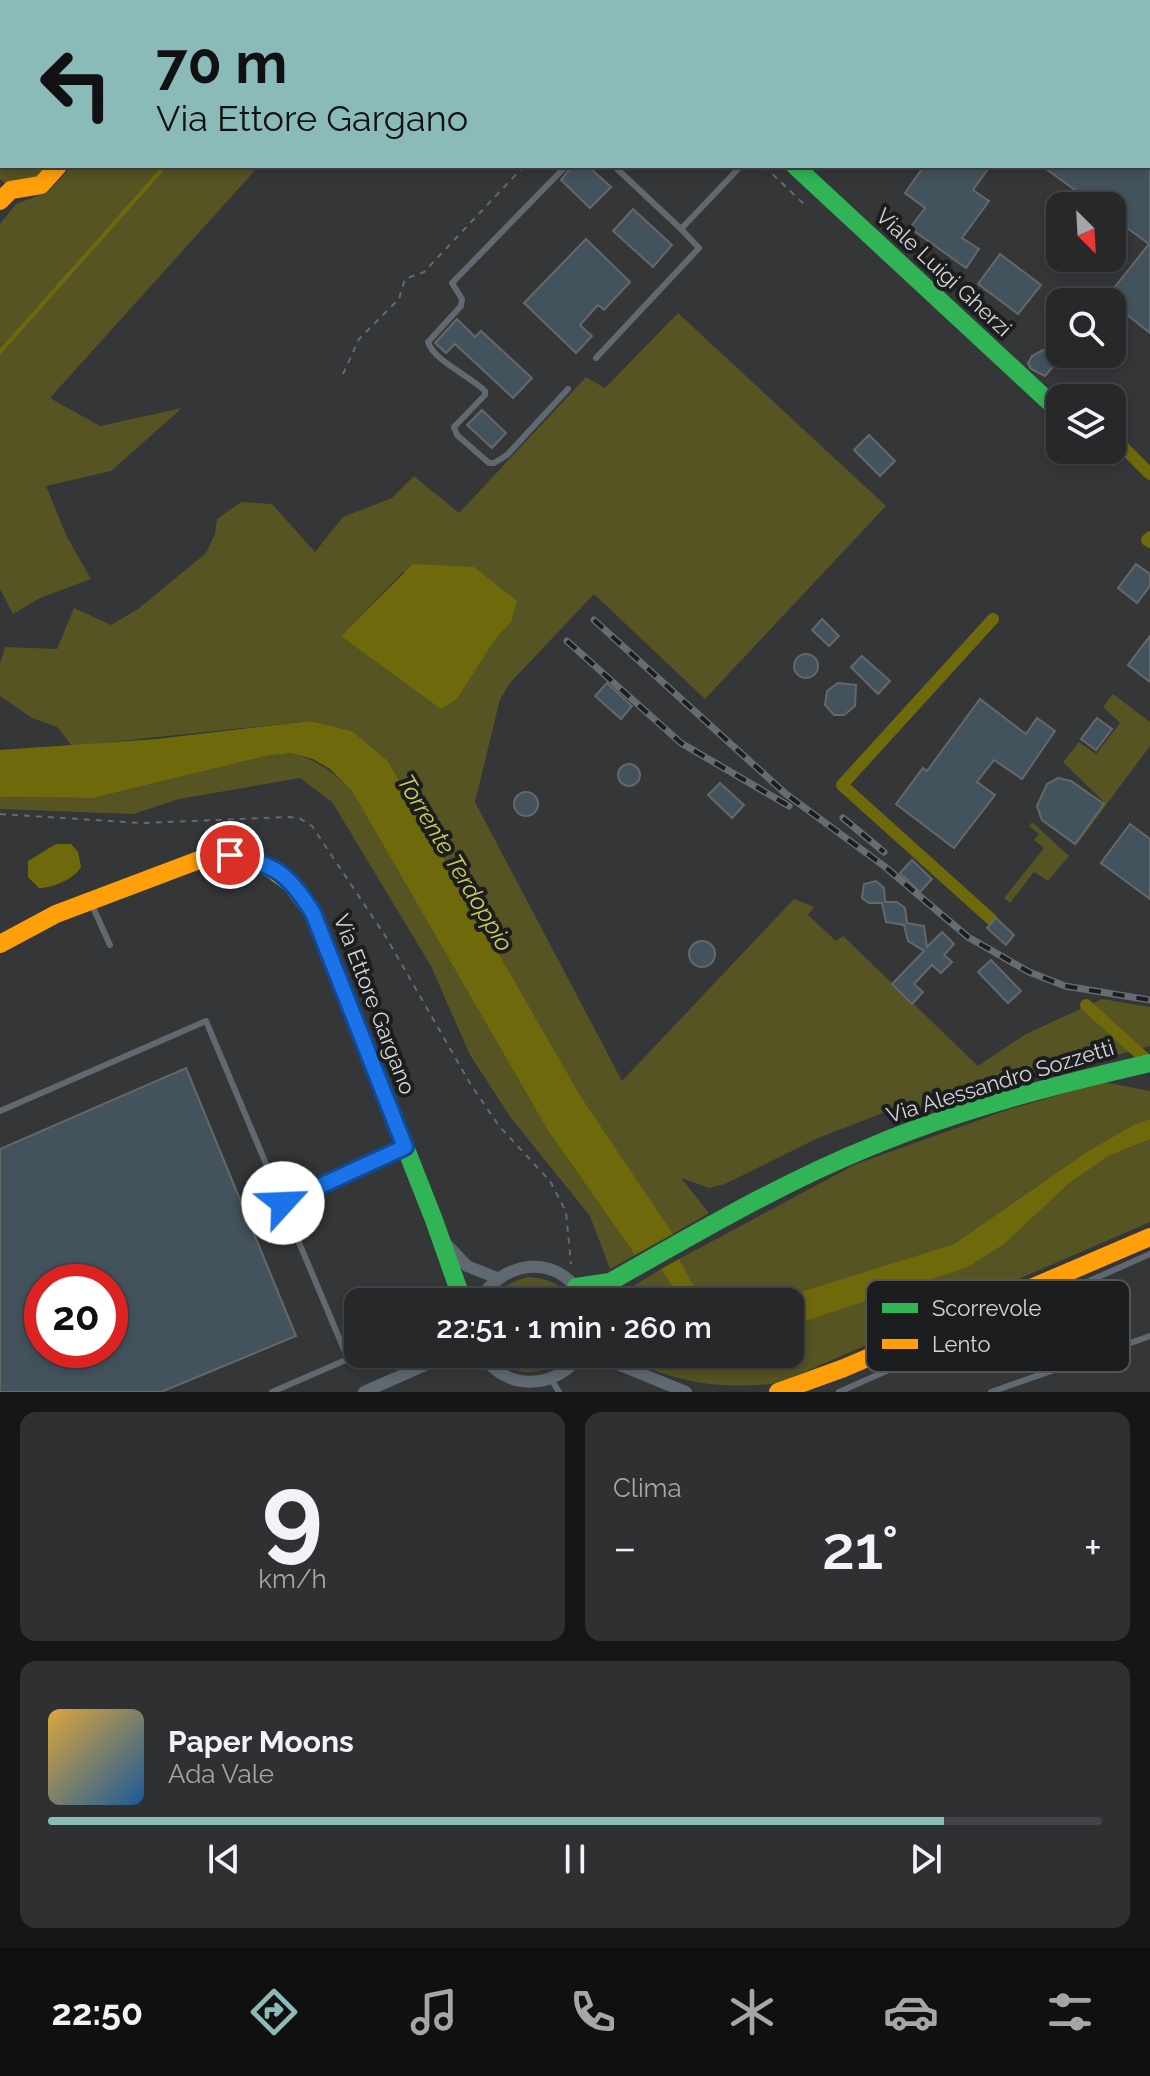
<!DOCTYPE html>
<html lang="it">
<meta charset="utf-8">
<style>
:root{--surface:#27282a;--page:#2f3032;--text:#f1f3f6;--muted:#a4a6a8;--line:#434447;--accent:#8bbbb9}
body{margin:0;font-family:Raleway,sans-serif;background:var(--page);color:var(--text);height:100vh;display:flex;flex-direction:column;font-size:30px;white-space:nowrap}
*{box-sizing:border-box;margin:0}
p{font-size:26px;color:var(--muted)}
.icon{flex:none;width:44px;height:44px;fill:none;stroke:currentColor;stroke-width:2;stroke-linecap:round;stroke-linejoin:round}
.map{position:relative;height:1392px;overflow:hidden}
.side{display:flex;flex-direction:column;gap:20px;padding:20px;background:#151617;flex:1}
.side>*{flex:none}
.top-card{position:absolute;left:0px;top:0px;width:1150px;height:168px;box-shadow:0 4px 12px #0003,0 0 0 2px var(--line);background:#8bbbb9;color:#111;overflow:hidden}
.needle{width:52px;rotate:156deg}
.buttons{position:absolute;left:1046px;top:192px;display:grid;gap:16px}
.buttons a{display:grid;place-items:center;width:80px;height:80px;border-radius:16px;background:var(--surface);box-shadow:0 4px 12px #0003,0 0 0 2px var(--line);font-size:40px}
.speed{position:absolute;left:24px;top:1264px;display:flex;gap:16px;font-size:40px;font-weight:700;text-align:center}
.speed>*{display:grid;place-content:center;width:104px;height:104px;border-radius:50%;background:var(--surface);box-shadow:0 4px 12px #0003,0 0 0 2px var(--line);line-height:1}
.speed .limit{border:12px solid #d22;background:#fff;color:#111}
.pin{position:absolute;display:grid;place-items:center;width:68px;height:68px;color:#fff;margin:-34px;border:4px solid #fff;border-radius:50%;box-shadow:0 2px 8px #0007}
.me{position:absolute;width:88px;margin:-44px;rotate:65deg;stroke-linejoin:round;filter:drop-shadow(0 0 6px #0008)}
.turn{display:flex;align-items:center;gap:28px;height:168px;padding:0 24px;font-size:36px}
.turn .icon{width:104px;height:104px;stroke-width:2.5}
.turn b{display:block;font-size:56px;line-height:68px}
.big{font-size:60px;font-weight:600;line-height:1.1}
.side .card{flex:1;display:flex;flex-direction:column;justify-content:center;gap:12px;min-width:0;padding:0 28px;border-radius:16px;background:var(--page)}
.side .dial{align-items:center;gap:0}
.dial b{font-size:104px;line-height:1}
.song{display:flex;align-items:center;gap:24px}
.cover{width:96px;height:96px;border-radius:12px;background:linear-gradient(135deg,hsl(40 70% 55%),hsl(210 70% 35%))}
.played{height:8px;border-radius:4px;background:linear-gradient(90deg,var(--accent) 85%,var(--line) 85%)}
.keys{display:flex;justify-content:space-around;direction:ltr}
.heat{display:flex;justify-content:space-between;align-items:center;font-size:44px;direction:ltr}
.side .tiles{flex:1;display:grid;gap:20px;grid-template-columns:1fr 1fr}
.card:last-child{grid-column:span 2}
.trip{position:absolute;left:344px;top:1288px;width:460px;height:80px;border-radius:16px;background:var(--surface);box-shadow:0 4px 12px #0003,0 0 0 2px var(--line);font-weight:600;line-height:80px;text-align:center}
.menu{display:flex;height:128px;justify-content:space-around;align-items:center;background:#101011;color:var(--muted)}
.menu .icon{width:56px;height:56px}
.menu .active{color:var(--accent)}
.menu b{font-size:36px;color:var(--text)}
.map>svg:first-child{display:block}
.green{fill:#565423;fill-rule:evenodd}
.water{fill:#6e6a0b}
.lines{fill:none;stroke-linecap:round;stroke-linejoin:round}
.stream{stroke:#6e6a0b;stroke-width:4}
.canal{stroke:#6e6a0b;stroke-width:12}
.building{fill:#43535d;stroke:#666768;stroke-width:2;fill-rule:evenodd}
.path{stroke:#646a6e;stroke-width:2;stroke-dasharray:6 6;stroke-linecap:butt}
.lane{stroke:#606870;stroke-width:6}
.street{stroke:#606870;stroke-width:12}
.fast{stroke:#30b455;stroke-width:18}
.slow{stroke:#ff9f0a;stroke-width:18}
.rail-casing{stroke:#676c70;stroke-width:7}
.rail{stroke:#1c1d1f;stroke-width:4;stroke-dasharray:12;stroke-linecap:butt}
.route-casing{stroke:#114b97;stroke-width:20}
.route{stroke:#1a73e8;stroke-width:14}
.labels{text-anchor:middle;stroke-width:8;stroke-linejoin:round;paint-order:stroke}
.street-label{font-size:22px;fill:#d4d6d8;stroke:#1c1d1f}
.water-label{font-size:24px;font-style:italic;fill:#d2cc54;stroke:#1c1d1f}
.key{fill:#1c1d1f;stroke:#535456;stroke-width:2}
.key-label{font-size:22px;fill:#d4d6d8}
</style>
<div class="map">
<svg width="1150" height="1392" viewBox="0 0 1150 1392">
<rect width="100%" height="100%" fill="#343638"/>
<!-- green -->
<g class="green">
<path d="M0,0H196L2,2V166H50L38,179L8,186L0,179Z"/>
<path d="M72,166H259L50,398L100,426L182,408L111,471L46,486L67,537L91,579L40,598L13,614L0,589V224L16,204L48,192Z"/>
<path d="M678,313L886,506L705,699L594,594L510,683L500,699L475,802L622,1081L794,899L814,907L808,915L836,941L843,936L978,1066L1026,1034L1102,999L1150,1007V1046L993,1089L896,1122L888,1111L818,1138L725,1184L709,1188L681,1178L709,1213L673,1234L580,1095L388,761L352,731L310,721L72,746L57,727L32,718L0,696V664L5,647L57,649L74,608L111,625L138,609L206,553L215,534L217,519L241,502L272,504L315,552L343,517L392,498L414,476L459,513L586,377L605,388ZM403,572L511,622L493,642L341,636Z"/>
<path d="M1113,694L1150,722V746L1077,844L1075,843L1104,802L1063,762L1079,742L1096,754L1120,723L1103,707Z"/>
<path d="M290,753C318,760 332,771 352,791L547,1129L635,1255L610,1269L590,1216L511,1118L470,1055L431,966L332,802L300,778L179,799L133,814L0,809V797L93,798L266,756Z"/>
<path d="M1032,822L1069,856L1048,881L1034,872L1010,903L1004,898L1044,848L1034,840L1039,834L1029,826Z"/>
<path d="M1103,1082L1150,1091V1119L1133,1125L1085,1153L954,1244L772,1302L715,1300L697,1291L679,1259L856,1164L1007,1110Z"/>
<path d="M1150,1139V1222L779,1383C719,1390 673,1383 619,1354H790V1326L859,1302L1068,1184L1107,1157Z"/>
<path d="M661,1269L682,1302H608Z"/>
<path d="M529,1277C548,1279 564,1284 574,1302H490C501,1287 511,1281 529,1277Z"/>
<path d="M494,1354H570C548,1375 515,1381 494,1354Z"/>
</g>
<!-- water -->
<g class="water">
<path d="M413,564L474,567L517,601L511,622L493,642L457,699L441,709L341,636Z"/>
<path d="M310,721L352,731L388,761L580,1095L673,1234L635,1255L547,1129L352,791L330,769L313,759L290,753L266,756L93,798L0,797V750L157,739Z"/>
<path d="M56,844H71L78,852L81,867C74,879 53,888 39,888L28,877V861Z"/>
<path d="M1150,1119V1139L1107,1157L1068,1184L1004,1244L968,1267L790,1326V1302H769L954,1244L1085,1153L1133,1125Z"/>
<path d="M679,1259L697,1291L724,1302H682L661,1269Z"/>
</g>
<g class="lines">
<!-- stream -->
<g class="stream">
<path d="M310,2L312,0"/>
<path d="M0,352L165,166"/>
</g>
<!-- canal -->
<g class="canal">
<path d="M1123,447L1150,474"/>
<path d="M1150,537L1147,540L1150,542"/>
<path d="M992,920L842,785L993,619"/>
<path d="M1086,1005L1150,1063"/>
</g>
</g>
<!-- building -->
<g class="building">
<path d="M572,166H588L611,187L590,208L561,180Z"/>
<path d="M924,166H990L973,190L989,201L962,238L979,249L966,268L910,228L925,208L905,193Z"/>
<path d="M1042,166H1150V333L1106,298L1149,244L1112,217V206H1097Z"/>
<path d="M633,209L672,245L653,267L613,231Z"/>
<path d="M586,239L630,282L604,310L598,305L580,325L592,336L576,353L524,303Z"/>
<path d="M1000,254L1041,285L1018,314L978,284Z"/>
<path d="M457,319L475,337L481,331L532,378L513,398L455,344L446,353L435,343Z"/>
<path d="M1043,350L1057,362L1045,376L1031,369L1028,363L1032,356Z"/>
<path d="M482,410L506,433L492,448L467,425Z"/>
<path d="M869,435L895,461L880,476L854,450Z"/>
<path d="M1136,564L1150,574V586L1137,603L1118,588Z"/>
<path d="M822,619L839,636L829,646L812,630Z"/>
<path d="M1150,636V682L1128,665Z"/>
<circle cx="806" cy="666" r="12"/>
<path d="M862,656L890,681L878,694L851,667Z"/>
<path d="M607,683L632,706L621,719L595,696Z"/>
<path d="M838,683L856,685L855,706L844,715H834L825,705L827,691Z"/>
<path d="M980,699L1026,734L1037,718L1055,731L1022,779L994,760L977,782L995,795L954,848L896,804L923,768L927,771Z"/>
<path d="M1097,718L1112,729L1096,750L1081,739Z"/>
<circle cx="629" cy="775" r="11"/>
<path d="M1058,778L1071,781L1104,804L1075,844L1042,820L1037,806L1047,784Z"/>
<path d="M720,783L744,805L732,818L708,795Z"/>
<circle cx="526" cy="804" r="12"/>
<path d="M1130,824L1150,839V899L1101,863Z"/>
<path d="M912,860L932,879L920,892L900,873Z"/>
<path d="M876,881L884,888L885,902H897L905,908L907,923L924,926L927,947L942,932L954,944L944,955L952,962L941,973L932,965L914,984L923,992L912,1004L892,984L924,951L908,941L904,925L886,922L882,903H869L862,898L864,884Z"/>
<path d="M996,918L1014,935L1006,945L987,928Z"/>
<circle cx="702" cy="954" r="13"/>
<path d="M991,960L1021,991L1008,1003L978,972Z"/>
<path d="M186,1068L296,1336L161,1392H0V1149ZM42,1282H110V1350H42Z"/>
</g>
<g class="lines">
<!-- path -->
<g class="path">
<path d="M590,0L592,2"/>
<path d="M764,166L806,206"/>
<path d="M343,374L359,339L399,299L405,279L424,272L524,166"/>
<path d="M0,814L141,823L286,817L299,818L312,826L386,937L471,1085L499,1126L550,1181L566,1212L571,1264"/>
</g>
<!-- lane -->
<g class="lane">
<path d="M910,2L911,0"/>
<path d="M566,166L452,283L462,299L461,306L428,342C434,361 469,375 485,391V395L454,427L457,435L489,463H494L507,455L568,389"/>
<path d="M614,166L681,229"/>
<path d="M596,358L699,248L681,229L741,166"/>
<path d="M92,905L110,945"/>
<path d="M0,1111L206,1021L348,1359L272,1392"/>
<path d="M283,1203L402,1149"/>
<path d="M551,1379L559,1392"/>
<path d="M839,1392L1150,1254"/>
<path d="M991,1392L1150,1336"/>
</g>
<!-- street -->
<g class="street">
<path d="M618,0L620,2"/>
<path d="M203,2L205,0"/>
<path d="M1101,450L1112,460"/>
<path d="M447,1245L467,1266L497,1278"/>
<path d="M478,1302C504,1258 561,1252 585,1302"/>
<path d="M597,1302L610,1282"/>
<path d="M482,1354C505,1392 557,1390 581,1354"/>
<path d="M593,1354L686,1392"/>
<path d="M447,1357L486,1362"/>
<path d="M364,1392L450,1354"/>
</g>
<!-- fast -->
<g class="fast">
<path d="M795,166L1060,412"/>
<path d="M278,874L291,884L313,913L434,1220L463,1302"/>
<path d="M576,1287L610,1282C695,1234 779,1184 870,1147C960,1109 1055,1085 1150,1063"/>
</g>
<!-- slow -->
<g class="slow">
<path d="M0,201L11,190L41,185L58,166"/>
<path d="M0,944L56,914L199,860C228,855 254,854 278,874"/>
<path d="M778,1392L844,1368L1150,1237"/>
</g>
<!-- rail casing -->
<g class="rail-casing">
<g id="rail">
<path d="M594,620L786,794L884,866L968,937L1029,972L1065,986L1150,1000"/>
<path d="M567,641L681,743L789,806"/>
<path d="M843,818L884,852"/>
</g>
</g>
<!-- rail -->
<use href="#rail" class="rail"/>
</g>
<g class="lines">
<!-- route casing -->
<g class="route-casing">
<path id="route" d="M230,855C275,864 289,874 313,913L405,1147L283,1203"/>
</g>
<!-- route -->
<use href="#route" class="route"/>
</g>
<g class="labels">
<!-- street labels -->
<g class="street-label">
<text transform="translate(944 272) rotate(43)" y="8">Viale Luigi Gherzi</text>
<text transform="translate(375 1004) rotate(69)" y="8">Via Ettore Gargano</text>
<text transform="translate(1000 1081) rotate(-17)" y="8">Via Alessandro Sozzetti</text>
</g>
<!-- water labels -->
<g class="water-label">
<text transform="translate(455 863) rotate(59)" y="8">Torrente Terdoppio</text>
</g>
</g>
<!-- legend -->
<rect x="866" y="1280" width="264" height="92" rx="12" class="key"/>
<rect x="882" y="1303" width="36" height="10" fill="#30b455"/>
<rect x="882" y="1339" width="36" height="10" fill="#ff9f0a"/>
<g class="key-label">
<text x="932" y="1316">Scorrevole</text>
<text x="932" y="1352">Lento</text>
</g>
</svg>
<div class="buttons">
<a><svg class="needle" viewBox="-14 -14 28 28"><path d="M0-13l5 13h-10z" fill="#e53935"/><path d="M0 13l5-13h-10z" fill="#a4a6a8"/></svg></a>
<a><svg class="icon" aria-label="search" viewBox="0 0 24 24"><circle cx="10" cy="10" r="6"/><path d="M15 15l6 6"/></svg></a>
<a><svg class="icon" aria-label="layers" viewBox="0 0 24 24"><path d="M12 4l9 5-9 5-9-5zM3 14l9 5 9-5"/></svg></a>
</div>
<div class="speed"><div class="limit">20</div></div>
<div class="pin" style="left:230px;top:855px;background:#d93025"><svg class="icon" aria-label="arrive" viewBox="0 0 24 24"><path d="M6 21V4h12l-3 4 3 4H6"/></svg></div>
<svg class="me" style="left:283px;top:1203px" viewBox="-20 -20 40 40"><circle r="19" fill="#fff"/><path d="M0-13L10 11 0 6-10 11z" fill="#1a73e8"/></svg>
<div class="trip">22:51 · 1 min · 260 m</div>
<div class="top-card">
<div class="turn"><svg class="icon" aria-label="left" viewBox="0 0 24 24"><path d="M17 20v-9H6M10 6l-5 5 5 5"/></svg><div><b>70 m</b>Via Ettore Gargano</div></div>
</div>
</div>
<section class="side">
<div class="tiles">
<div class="card dial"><b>9</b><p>km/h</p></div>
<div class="card"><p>Clima</p>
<div class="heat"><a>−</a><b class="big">21°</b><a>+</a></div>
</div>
<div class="card">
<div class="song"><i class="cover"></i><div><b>Paper Moons</b><p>Ada Vale</p></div></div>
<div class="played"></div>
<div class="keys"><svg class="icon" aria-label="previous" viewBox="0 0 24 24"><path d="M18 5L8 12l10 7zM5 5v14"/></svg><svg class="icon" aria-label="pause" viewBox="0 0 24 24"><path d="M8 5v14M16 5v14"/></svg><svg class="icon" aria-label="next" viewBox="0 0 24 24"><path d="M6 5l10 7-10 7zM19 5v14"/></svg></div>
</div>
</div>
</section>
<nav class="menu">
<b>22:50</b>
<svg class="icon active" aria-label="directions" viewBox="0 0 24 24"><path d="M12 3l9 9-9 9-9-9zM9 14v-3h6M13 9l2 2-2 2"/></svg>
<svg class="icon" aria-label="music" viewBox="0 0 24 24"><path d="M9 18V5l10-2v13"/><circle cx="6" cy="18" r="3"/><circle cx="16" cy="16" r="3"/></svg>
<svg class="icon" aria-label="phone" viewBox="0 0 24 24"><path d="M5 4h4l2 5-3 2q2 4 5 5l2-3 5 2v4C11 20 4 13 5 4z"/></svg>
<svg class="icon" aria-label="climate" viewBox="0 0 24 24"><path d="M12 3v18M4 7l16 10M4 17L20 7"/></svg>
<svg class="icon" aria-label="car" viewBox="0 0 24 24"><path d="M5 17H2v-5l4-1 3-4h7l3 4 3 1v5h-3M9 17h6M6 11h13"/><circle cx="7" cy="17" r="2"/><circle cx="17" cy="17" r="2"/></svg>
<svg class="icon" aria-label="filters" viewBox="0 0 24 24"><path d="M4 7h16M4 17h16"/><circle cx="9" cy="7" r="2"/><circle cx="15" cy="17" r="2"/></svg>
</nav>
